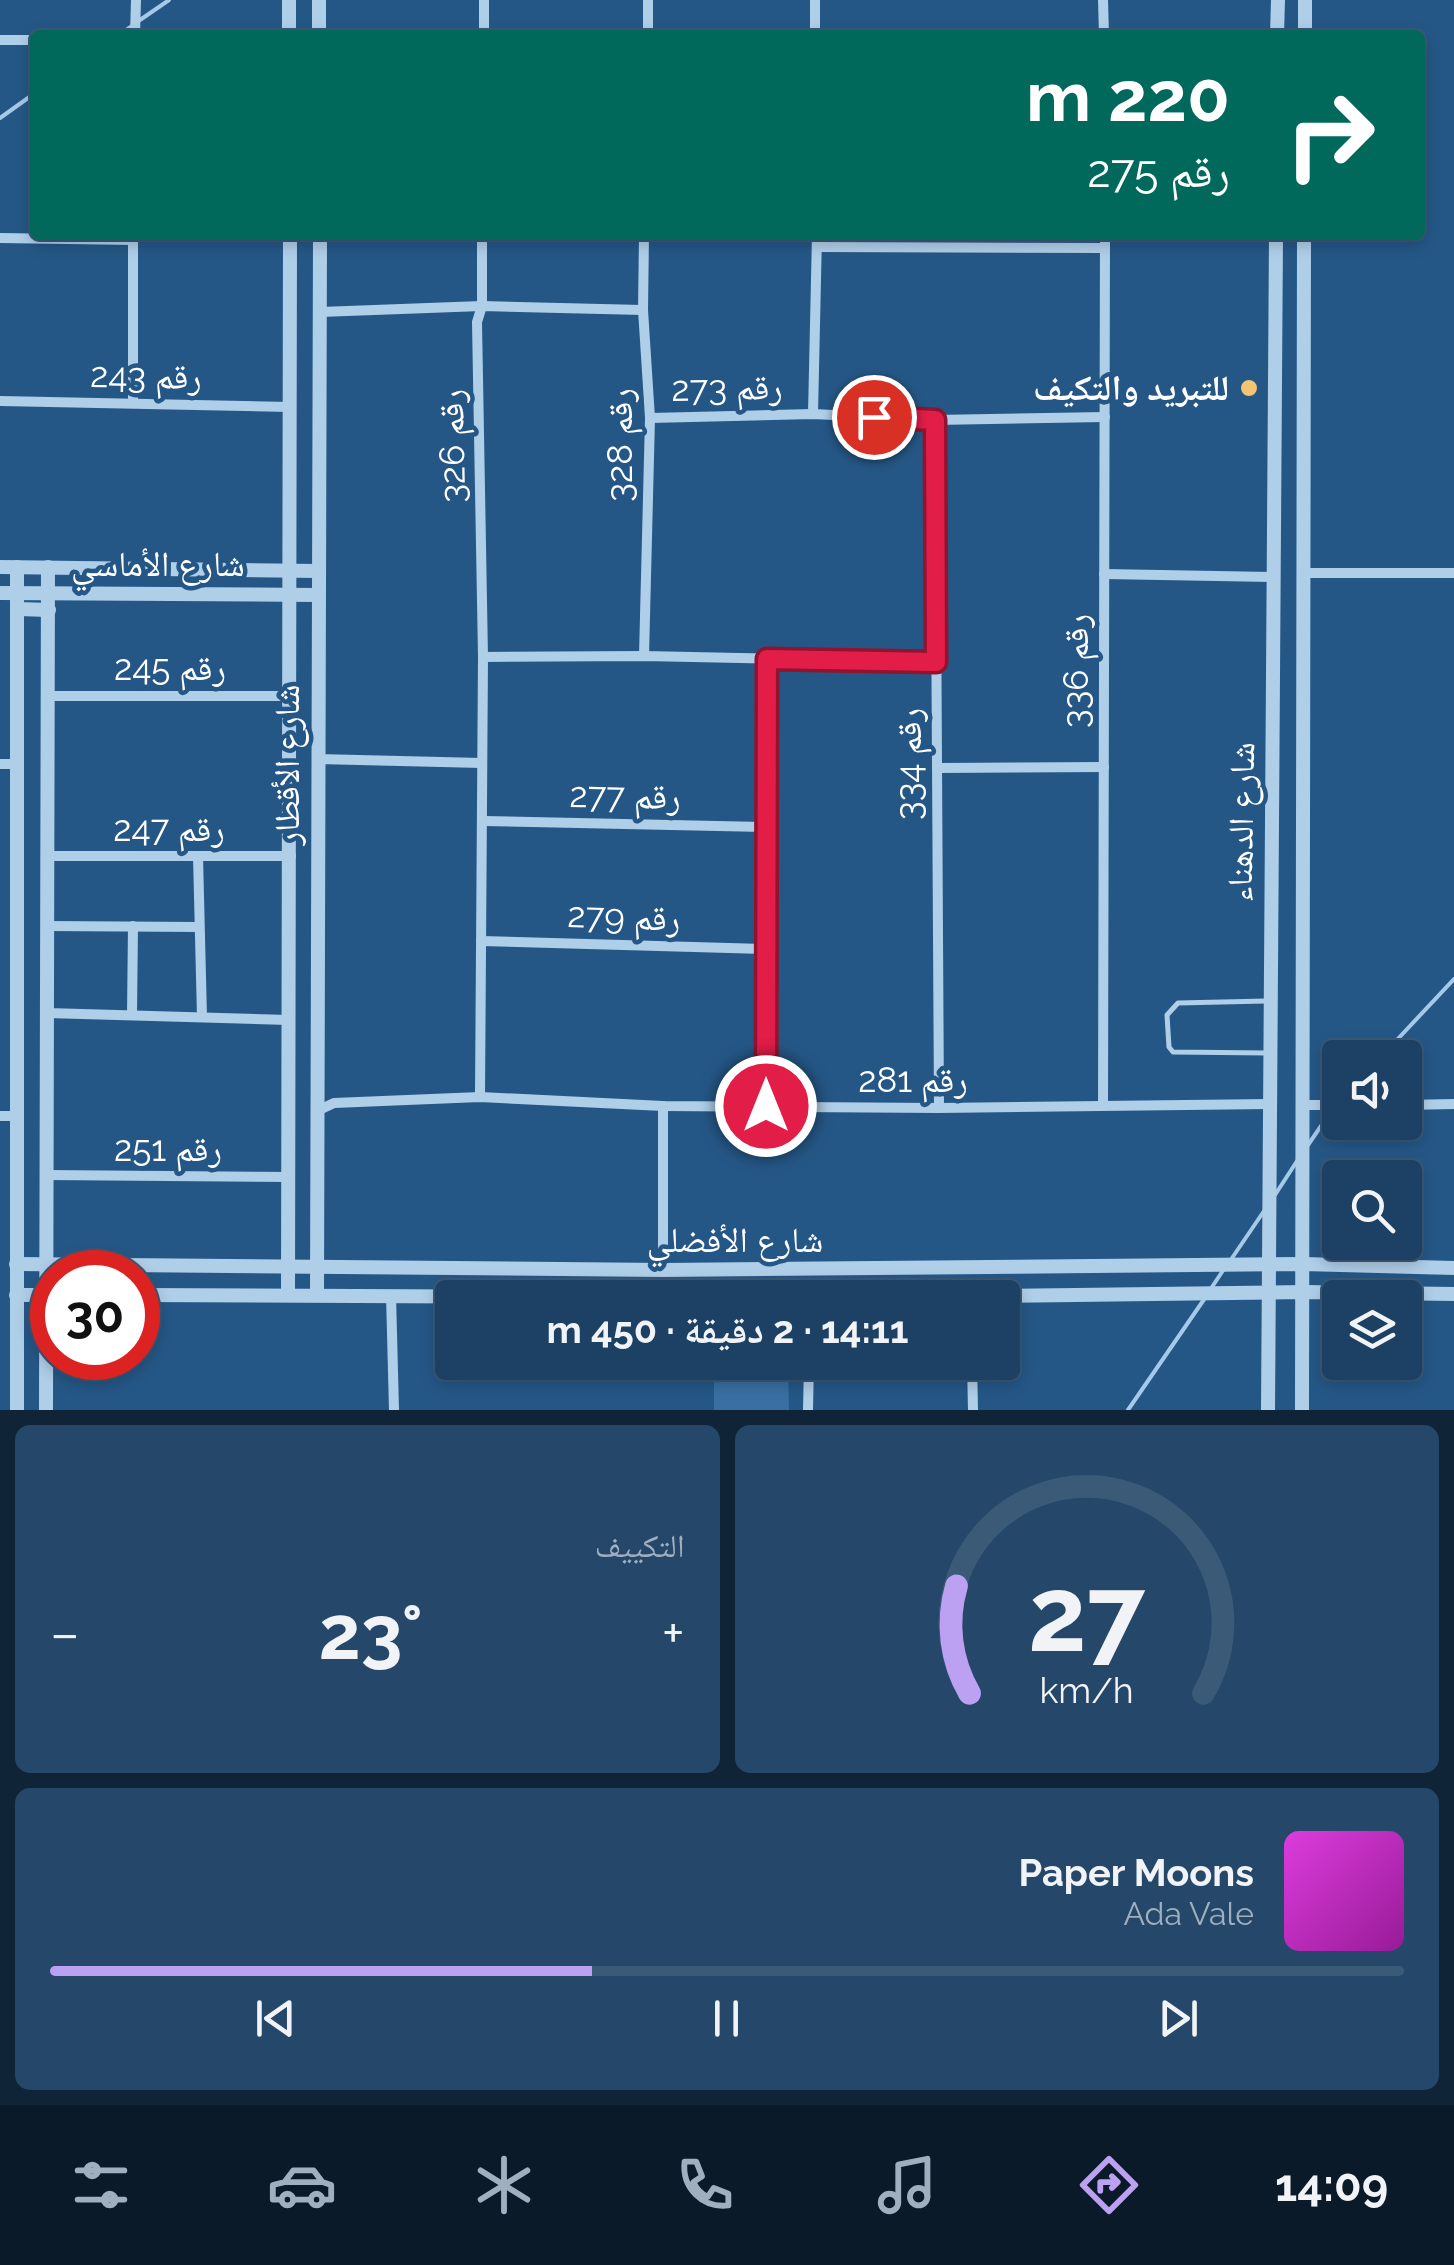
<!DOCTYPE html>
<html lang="ar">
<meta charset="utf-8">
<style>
:root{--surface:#1c4164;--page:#25486a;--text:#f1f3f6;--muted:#a0afbf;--line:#3a5a78;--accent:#bca0f2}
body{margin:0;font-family:Raleway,"Noto Naskh Arabic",sans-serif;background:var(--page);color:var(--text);direction:rtl;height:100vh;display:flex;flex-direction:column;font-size:38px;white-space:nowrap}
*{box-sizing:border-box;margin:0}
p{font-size:32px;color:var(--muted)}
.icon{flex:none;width:55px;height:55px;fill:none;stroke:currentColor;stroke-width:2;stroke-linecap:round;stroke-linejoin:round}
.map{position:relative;height:1410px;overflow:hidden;direction:ltr}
.drawer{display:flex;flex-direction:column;gap:15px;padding:15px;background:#0f2437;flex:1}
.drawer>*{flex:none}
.top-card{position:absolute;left:30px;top:30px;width:1395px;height:210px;border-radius:10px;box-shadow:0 5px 15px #0003,0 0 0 2px var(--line);direction:rtl;background:#00695c;color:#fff;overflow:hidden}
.buttons{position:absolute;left:1322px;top:1040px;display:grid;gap:20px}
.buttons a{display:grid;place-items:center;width:100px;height:100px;border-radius:10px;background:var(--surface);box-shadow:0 5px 15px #0003,0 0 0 2px var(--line);font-size:50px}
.speed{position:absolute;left:30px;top:1250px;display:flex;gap:20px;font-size:50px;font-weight:700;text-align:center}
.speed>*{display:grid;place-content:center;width:130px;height:130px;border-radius:50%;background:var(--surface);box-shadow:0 5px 15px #0003,0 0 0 2px var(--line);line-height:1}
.speed .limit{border:15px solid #d22;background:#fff;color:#111}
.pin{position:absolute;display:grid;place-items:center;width:85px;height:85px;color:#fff;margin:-42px;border:5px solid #fff;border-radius:50%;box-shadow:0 2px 10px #0007}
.me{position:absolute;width:110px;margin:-55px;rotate:0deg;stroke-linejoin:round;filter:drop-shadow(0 0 8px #0008)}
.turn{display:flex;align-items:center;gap:35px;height:210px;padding:0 30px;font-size:45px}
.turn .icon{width:130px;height:130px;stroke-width:2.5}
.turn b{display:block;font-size:70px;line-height:85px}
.big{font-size:75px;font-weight:700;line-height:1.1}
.drawer .card{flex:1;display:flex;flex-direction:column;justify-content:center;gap:15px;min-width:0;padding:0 35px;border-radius:15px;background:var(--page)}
.drawer .dial{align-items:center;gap:0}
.dial svg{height:260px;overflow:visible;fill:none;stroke:var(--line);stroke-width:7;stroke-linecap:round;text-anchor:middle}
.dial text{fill:var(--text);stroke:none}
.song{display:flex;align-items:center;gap:30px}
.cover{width:120px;height:120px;border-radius:15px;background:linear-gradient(135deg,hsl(300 70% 55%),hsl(300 70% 35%))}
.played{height:10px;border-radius:5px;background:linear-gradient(90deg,var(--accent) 40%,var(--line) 40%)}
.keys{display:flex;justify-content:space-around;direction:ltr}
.heat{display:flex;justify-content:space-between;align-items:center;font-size:55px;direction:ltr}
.drawer .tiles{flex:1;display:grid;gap:15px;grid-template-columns:1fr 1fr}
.card:last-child{grid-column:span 2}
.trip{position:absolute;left:435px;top:1280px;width:585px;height:100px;border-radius:10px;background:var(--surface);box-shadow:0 5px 15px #0003,0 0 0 2px var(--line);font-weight:700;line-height:100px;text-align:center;direction:rtl}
.tab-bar{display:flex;height:160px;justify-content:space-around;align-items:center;background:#0b1a28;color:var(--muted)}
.tab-bar .icon{width:70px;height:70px}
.tab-bar .on{color:var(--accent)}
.tab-bar b{font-size:45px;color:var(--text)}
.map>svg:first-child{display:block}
.green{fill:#3970a3}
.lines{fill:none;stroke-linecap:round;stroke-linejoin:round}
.stream{stroke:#a4c9e9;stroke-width:4}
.service{stroke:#afcee8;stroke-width:5}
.minor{stroke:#afcee8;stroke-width:10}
.tertiary{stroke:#afcee8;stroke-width:14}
.route-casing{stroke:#92132f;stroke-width:25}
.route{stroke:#e11d48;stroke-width:18}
.poi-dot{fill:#f2c474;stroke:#255786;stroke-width:4}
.labels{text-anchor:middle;stroke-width:9;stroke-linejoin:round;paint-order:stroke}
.street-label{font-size:35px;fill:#fff;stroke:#255786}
.poi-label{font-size:35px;font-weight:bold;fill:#fff;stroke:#255786;text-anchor:end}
</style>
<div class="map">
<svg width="1454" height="1410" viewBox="0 0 1454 1410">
<rect width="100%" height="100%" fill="#255786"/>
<!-- green -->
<path class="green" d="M714,1363H788L789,1410H714Z"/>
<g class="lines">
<!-- stream -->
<g class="stream">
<path d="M140,20L169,0"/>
<path d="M119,35L132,26"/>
<path d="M0,118L35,93"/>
<path d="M1380,1058L1454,979"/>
<path d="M1308,1145L1334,1107"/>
<path d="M1275,1195L1297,1161"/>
<path d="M1230,1261L1264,1211"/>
<path d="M1210,1290L1224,1269"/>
<path d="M1128,1410L1205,1298"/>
</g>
<!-- service -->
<path class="service" d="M1266,1001L1178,1003L1167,1015L1169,1047L1173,1052L1267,1053"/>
<!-- minor -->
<g class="minor">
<path d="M815,0V35"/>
<path d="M1103,0L1104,35"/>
<path d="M135,35L136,0"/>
<path d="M484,35V0"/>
<path d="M648,35V0"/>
<path d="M0,40H35"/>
<path d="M133,235V402"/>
<path d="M644,235L643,310L650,418L644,656"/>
<path d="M0,238L133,240"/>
<path d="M817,247L1105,248"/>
<path d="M320,312L482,306L643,310"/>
<path d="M0,401L291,407"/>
<path d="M813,414L817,235"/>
<path d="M650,418L813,414L935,420L1105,417"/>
<path d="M935,420L939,1108"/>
<path d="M1303,573H1454"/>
<path d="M1104,574L1273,577"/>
<path d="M483,657L644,656L936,662"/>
<path d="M49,696H290"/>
<path d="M317,759L482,763"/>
<path d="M0,764H18"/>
<path d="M937,768L1104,767"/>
<path d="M483,821L765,827"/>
<path d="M47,856H291"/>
<path d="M198,856L202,1017"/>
<path d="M46,926L199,927"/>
<path d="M481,941L766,949"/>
<path d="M47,1013L289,1020"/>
<path d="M132,1014L133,926"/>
<path d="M480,1097L483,657L477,322L482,306V235"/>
<path d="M1303,1105H1340"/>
<path d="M1405,1105L1454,1104"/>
<path d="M1103,1106L1105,235"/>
<path d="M766,1107L767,659"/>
<path d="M317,1111L334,1103L480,1097L663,1106L939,1108L1270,1104"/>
<path d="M0,1116H17"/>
<path d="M46,1175L289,1177"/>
<path d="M663,1270V1106"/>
<path d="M391,1295L394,1410"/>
<path d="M972,1362L973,1410"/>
<path d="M808,1410L809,1362"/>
</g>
<!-- tertiary -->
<g class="tertiary">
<path d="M289,0V35"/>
<path d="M319,0V35"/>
<path d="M1277,35L1278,0"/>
<path d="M1305,35V0"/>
<path d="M0,567L317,571"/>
<path d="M0,593L317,595"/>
<path d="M18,609L49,610"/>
<path d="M16,1264L663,1270L1303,1264L1454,1268"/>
<path d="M288,1294L290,235"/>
<path d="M317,1294L320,235"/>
<path d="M16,1295H52"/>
<path d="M138,1295L750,1298"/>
<path d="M839,1298L1303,1292L1454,1294"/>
<path d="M17,1410V567"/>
<path d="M46,1410L48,567"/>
<path d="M1268,1410L1276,235"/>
<path d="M1302,1410L1304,235"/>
</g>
</g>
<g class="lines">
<!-- route casing -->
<g class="route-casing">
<path id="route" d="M766,1106L767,659L936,662L935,420L874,417"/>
</g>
<!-- route -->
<use href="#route" class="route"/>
</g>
<!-- markers -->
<circle class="poi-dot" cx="1249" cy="388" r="10"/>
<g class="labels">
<!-- street labels -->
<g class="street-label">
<text transform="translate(146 376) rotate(1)" y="12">رقم 243</text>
<text transform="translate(727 388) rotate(-1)" y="12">رقم 273</text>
<text transform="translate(620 445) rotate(-90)" y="12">رقم 328</text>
<text transform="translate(452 446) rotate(-91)" y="12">رقم 326</text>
<text x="158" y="576">شارع الأماسي</text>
<text x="170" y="680">رقم 245</text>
<text transform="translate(1076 671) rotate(-90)" y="12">رقم 336</text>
<text transform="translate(909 764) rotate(-90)" y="12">رقم 334</text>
<text transform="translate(287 765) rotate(-90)" y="12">شارع الأقطار</text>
<text transform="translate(625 796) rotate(1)" y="12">رقم 277</text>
<text transform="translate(1241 822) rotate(-89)" y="12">شارع الدهناء</text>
<text x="169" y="841">رقم 247</text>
<text transform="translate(624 917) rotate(2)" y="12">رقم 279</text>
<text x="913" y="1092">رقم 281</text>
<text x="168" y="1161">رقم 251</text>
<text x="735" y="1252">شارع الأفضلي</text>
</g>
<!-- poi labels -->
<g class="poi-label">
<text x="1229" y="400">للتبرید والتکیف</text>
</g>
</g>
</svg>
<div class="buttons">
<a><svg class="icon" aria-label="sound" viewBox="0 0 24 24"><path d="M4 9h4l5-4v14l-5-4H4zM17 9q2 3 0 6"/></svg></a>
<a><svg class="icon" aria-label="search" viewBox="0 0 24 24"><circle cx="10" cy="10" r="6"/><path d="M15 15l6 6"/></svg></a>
<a><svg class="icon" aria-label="layers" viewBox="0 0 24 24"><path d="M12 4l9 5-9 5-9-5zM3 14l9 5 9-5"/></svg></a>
</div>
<div class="speed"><div class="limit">30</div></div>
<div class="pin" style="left:874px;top:417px;background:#d93025"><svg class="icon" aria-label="arrive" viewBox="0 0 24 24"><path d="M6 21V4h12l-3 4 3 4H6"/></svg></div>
<svg class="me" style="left:766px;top:1106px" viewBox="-20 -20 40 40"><circle r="17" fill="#e11d48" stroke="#fff" stroke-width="3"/><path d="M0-11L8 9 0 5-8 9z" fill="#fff"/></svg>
<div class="trip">14:11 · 2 دقيقة · 450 m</div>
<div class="top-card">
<div class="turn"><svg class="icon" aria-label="right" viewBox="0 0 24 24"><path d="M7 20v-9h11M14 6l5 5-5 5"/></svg><div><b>220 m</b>رقم 275</div></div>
</div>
</div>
<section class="drawer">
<div class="tiles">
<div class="card dial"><svg viewBox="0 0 100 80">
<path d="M14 69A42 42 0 1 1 86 69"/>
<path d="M14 69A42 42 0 0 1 10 36" stroke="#bca0f2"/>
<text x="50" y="56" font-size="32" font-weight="700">27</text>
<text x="50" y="72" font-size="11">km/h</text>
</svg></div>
<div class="card"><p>التكييف</p>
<div class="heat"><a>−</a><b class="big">23°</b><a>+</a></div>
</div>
<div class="card">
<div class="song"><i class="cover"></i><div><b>Paper Moons</b><p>Ada Vale</p></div></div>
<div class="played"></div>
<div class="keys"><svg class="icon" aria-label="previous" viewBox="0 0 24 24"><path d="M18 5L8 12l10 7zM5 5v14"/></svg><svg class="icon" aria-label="pause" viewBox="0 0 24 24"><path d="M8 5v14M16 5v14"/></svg><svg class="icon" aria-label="next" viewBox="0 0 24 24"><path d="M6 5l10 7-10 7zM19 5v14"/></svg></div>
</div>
</div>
</section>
<nav class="tab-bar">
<b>14:09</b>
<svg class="icon on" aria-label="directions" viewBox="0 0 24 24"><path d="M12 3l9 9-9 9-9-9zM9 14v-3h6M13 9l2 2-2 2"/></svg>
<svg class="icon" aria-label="music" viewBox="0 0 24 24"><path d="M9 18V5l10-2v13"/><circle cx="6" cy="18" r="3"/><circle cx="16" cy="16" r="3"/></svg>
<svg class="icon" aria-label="phone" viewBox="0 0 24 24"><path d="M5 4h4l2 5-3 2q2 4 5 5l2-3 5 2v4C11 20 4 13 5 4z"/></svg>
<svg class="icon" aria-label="climate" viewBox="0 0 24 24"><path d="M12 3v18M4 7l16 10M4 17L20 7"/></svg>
<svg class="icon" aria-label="car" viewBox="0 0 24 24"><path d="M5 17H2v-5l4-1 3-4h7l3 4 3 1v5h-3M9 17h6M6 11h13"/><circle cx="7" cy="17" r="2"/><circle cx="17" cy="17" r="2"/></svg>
<svg class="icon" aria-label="filters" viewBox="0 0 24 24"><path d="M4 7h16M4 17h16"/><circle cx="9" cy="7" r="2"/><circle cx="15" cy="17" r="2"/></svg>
</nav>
